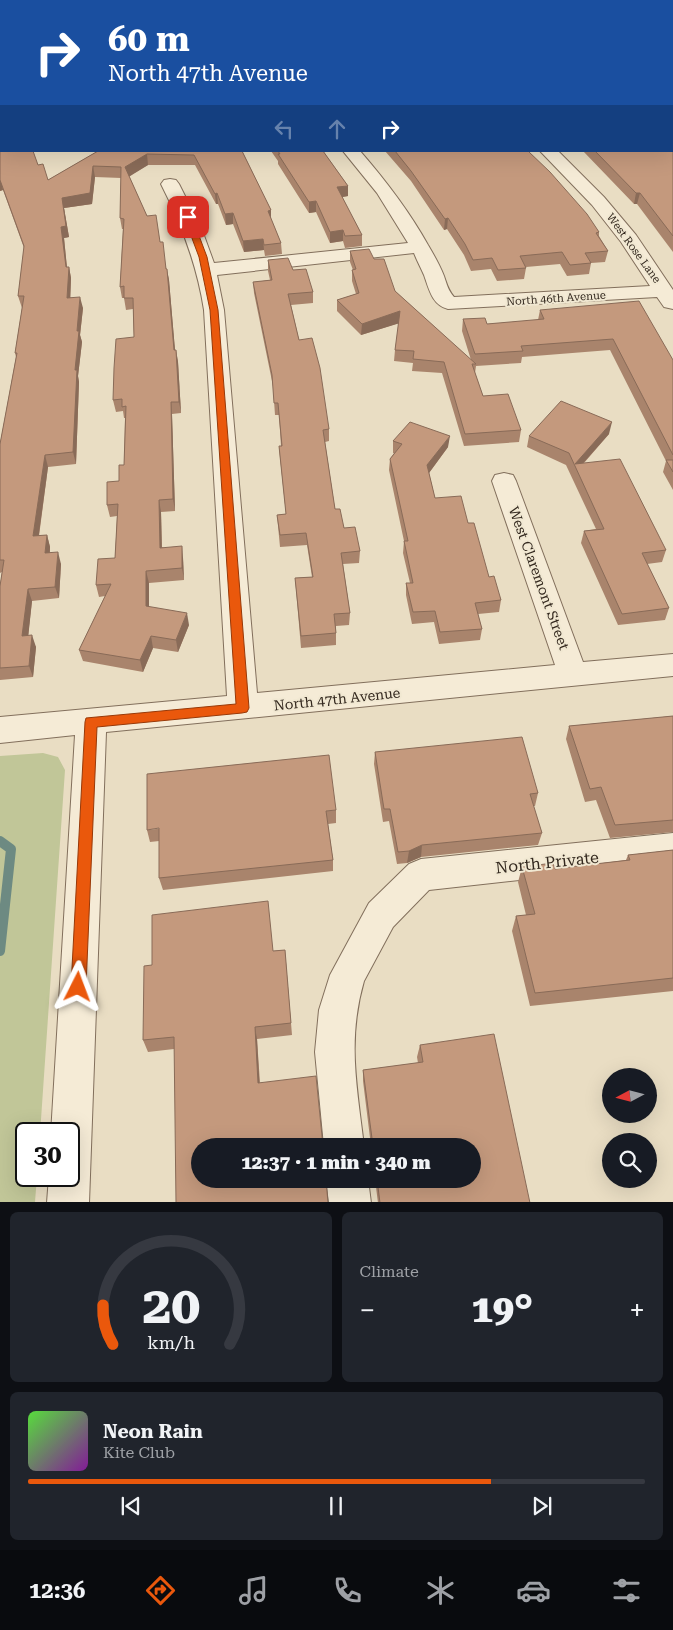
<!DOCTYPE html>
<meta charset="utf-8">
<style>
:root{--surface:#171b24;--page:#20242c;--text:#f1f3f6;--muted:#9ea1a6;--line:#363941;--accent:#ea580c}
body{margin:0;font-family:"Roboto Serif",serif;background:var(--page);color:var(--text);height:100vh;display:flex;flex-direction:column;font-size:19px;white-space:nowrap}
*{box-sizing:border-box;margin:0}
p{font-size:16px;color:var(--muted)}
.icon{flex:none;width:28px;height:28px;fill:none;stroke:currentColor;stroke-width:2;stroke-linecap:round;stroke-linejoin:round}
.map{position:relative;height:1202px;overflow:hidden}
.side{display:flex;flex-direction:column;gap:10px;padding:10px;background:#0d0f14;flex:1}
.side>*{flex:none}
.guide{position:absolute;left:0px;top:0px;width:674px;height:152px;box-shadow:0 5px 20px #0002;background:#1a4fa0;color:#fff;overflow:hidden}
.needle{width:32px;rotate:263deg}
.tools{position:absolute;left:602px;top:1068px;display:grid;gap:10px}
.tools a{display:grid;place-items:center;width:55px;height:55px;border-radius:50%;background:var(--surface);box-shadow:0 5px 20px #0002;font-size:25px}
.speed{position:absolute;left:15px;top:1122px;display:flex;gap:10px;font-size:25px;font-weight:700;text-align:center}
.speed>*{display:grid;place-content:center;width:65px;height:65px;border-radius:50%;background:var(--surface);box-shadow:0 5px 20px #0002;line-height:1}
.speed .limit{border:2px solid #111;border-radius:8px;background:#fff;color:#111}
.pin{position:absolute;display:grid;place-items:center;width:42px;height:42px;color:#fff;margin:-21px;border-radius:10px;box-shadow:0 2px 8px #0006}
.me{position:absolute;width:55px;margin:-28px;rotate:3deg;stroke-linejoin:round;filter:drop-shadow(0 0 4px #0008)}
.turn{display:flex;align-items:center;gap:18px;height:105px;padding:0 25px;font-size:22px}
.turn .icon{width:65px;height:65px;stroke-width:2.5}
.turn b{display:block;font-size:35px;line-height:42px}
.lanes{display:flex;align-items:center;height:48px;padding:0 25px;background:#0003;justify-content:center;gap:25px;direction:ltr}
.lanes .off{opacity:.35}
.big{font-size:38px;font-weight:800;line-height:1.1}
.side .tile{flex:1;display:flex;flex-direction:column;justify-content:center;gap:8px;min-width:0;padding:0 18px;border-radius:8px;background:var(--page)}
.side .dial{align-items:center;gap:0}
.dial svg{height:130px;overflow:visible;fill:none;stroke:var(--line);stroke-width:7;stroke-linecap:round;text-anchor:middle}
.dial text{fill:var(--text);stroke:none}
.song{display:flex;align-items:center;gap:15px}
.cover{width:60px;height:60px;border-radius:8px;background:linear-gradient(135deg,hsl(110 70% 55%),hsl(290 70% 35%))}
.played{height:5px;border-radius:2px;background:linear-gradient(90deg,var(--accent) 75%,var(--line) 75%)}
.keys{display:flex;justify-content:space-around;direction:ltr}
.heat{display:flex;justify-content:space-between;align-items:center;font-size:28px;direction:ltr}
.side .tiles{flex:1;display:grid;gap:10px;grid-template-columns:1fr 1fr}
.tile:last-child{grid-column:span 2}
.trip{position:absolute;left:191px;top:1138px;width:290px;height:50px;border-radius:25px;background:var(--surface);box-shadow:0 5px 20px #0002;font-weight:800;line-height:50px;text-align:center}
.tabs{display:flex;height:80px;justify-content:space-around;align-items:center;background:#090b0e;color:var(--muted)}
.tabs .icon{width:35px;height:35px}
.tabs .selected{color:var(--accent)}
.tabs b{font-size:22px;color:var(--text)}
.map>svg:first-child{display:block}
.green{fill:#c1c698}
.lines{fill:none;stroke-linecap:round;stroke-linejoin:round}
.stream{stroke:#6d8a82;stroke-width:10}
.minor-casing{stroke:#826f5c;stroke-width:2}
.minor{fill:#f5ebd6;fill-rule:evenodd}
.wall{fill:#a9846c}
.shaded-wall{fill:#896b58}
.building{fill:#c4997d;stroke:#896b58}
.route{fill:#ea580c;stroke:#983908}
.labels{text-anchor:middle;stroke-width:4;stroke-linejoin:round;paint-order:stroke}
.far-street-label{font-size:11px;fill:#33281e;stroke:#f1e8d2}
.street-label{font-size:14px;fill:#33281e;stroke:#f1e8d2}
.near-street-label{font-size:16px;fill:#33281e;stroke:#f1e8d2}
</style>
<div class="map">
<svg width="673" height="1203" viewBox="0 0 673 1203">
<rect width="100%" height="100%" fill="#e9ddc3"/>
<!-- green -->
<path class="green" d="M43,753L58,757L65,770L40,1134H26V1176H37L35,1202H0V756Z"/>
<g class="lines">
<!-- stream -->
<path class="stream" d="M0,841L11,849L0,951"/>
<!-- minor casing -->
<g class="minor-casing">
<g id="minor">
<rect x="61" y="0" width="13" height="1"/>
<rect x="212" y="0" width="13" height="1"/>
<rect x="362" y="0" width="14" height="1"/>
<path d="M343,151H360C386,181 409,211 428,245C434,255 440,266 444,276C447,285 448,290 454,297L650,286L621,242L592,205L540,151H558L604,197L636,235L673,290V309L664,307L657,297L448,309C432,305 429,289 424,275C421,268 417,261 414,253L217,275L224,310L257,693L555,665L492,481L495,475L504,473L513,475L516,481L583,662L673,654V676L106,732L89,1203H47L49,1176H69V1134H51L75,735L0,743V717L227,696L204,310C197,265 182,225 161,184L164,180L170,179L176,180L179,184L202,230L214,263L408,243L377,193Z"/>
<path d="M673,833V863L429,890L393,927L364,981C347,1040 357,1087 364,1146H324L315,1052L319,1010L330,975L369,903L409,864L421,859Z"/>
<path d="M326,1179H368L371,1203H329Z"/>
</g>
</g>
<!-- minor -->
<use href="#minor" class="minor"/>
</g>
<!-- wall -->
<g class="wall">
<path d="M0,0H43V1H1V151L38,165L48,180L98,151H242L271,210V219L281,243L282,254L265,256L264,250L244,252L233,224L226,225L218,204H216L195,165H148L129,176L147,216L160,242L169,280L175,350H176L178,362L181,413L172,414L175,511L161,512L162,547L183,558L184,580L149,583V607L189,625L178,652L153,648L143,672L83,661L79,650L105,596L99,597L96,585L115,558L117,516L110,517L107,505L119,481L124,465L125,418H124L123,411L116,412L113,400L134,337L133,309L126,310L124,298H122L120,287L123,229H122L120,218L121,178L95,177L92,204L64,208L69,237L64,238L67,267H69L71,278L70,297L83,308L80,335L82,342L78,376L79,382L76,464L48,467L39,536L47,535L50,547V553L61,564L59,598L32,601L28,636L36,647L33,677L0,680V586L2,572L0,573V444L16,357L15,353L22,308L18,296L24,248L3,190L0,191Z"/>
<path d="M238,0H360L361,1H240Z"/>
<path d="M389,0H673V252L637,204H634L583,151H672V1H390Z"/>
<path d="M271,151H323L348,186V196L342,197L362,235V246L345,248L343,241L330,243L316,212L309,213L278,164V161Z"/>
<path d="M385,151H528L599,232V236L608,251L605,262L591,263L589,274L567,276L560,264L526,267V268L524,279L497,281L491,269L471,271L464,255L447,229L444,230L411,181Z"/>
<path d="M350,251L374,259L395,291L471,360L462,331L463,319L487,324L538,320L540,310L673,360V490L663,472L666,461L610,350L522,357L521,363L476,366L475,373L483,396L521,430L519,442L464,446L442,373L412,371L413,363L394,361L395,350L399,323L361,335L337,311V300L356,294L352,281V270H353L350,262Z"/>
<path d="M268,260L293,270L313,292V303L291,305L299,340L329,429V441L325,442L335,509L344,528L360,551L359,563L343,564L350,613L349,625L336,626V645L301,648L295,578L312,577L307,545L280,547L277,515L286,514L280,458L279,446H281L279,415H275L273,386L254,293L253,282L270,280L268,271Z"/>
<path d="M609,434L584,463L666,550L662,562L647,564L669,608L665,620L618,625L581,543L584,531L596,529L566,465L527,447L529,436Z"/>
<path d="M393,441L448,447L429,473L435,498L468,523L489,577L501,600L499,612L478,614L482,629L480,640L439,644L434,622L412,624L406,595V583H410L403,553L404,541L389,470L390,459L394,453H393Z"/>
<path d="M673,716V832L610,838L596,800L585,802L566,739L569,726Z"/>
<path d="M375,752L538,793L535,806H533L542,833L538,845L421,857L407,863L397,864L389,821L383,822L374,764Z"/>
<path d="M336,810V823L328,824L333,860V871L163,890L159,878V841L150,842L147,830Z"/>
<path d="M673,850V991L530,1006L512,931L516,916L526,915L518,882L522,867L555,869L626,860L628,855Z"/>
<path d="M285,950L292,1035L257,1039L260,1083L174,1049L148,1052L143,1040L273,951Z"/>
<path d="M420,1045L530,1203H378L375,1179H472V1146H371L363,1081V1070L418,1063L417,1057Z"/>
</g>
<!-- shaded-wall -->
<g class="shaded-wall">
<path d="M147,154L148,165L127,178L125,167Z"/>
<path d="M93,166L95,177L92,204L64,208L69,237L64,238L68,279L66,267L61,227L62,198Z"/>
<path d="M0,180H1L3,190L0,191Z"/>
<path d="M348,186V196L337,198V187Z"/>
<path d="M217,193L218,204H216L215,194Z"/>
<path d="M636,193H640L637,204H634Z"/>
<path d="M316,201V212L309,213V202Z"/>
<path d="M271,210V221L268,211Z"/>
<path d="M233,213V224L226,225L225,214Z"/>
<path d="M448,218L447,229L444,230L445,219Z"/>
<path d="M343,230V241L330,243V232Z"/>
<path d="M263,239L264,250L244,252L243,241Z"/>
<path d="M69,267L71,278L70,309L67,298Z"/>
<path d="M167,269L169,280L176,362L174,350Z"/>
<path d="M80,297L83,308L80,335L82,342L78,376L79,382L76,464L73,452L75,370L77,331Z"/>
<path d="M400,311V323L361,335L362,324Z"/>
<path d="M176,350L178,362L181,413L179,402Z"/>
<path d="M171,402L172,414L175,511L173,499Z"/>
<path d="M612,422L609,434L577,470L575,464Z"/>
<path d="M450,436L448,447L426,477L427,465Z"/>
<path d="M45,455L48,467L37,548L33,536Z"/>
<path d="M159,500L161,512L162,559L160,548Z"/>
<path d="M47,535L50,547L49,565L45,553Z"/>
<path d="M182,546L183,558L184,580L182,568Z"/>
<path d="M58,552L61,564L59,598L55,587Z"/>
<path d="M146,571L149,583V618L146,606Z"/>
<path d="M28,589L32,601L27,648L22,636Z"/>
<path d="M187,613L189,625L178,652L176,640Z"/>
<path d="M32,635L36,647L33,677L29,666Z"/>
<path d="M151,636L153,648L143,672L140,660Z"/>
<path d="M422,845L421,857L407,863L409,851Z"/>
<path d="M255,1027L257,1039L260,1094L258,1083Z"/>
</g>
<!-- building -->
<g class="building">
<path d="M0,0H41L42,1H1V151H33L38,165L43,164L48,180L98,151H242L271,210L268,211L281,243L264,245L263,239L243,241L233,213L225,214L217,193L215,194L194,155L147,154L125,167L147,216L156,215L160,242H163L166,269H167L174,350H176L179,402H171L173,499L159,500L160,548L182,546V568L146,571V606L187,613L176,640L151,636L140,660L79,650L111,584L96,585L98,559L115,558L118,504L107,505V482L119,481V465H124L126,406L122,407V399L113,400L114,368L116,339L134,337L133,298H124V286L120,287L124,219L120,218L121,167L93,166L90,193L62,198L66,226L61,227L66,267H69L67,298L80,297L77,331H79L75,370H77L73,452L45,455L33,536L47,535L45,553L58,552L55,587L28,589L22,636L32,635L29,666L0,668V586L4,560H0V444L17,353H15L24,296H18L24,246L0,180Z"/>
<path d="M91,0H194L195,1H92Z"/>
<path d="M247,0H359L361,1H248Z"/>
<path d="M415,0H673V29L672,1H416Z"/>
<path d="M672,31L673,33L672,87Z"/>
<path d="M672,87L673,97V236L640,193H636L595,151H672Z"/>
<path d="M278,151H323L348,186L337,187L362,235L345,236L343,230L330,232L316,201L309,202L278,154H280Z"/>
<path d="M395,151H528L550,172L587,214L599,232L596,233L608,251L585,253L591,263L570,265L562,252L520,256L526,268L498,270L492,258L473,260L465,244L448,218L445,219L411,171Z"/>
<path d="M369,249L374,259H384L395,291L476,364H472L483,396L508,394L521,430L465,434L444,362L413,359L414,351L395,350L400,311L362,324L337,300L359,293L352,270L356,269L350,251Z"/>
<path d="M288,258L293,270L306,269L313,292L288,294L299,340L312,338L320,368L329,429L323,430L335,509H340L344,528L355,527L360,551L341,553L350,613L334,614L336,633L301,636L295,578L313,577L306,533L280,535L277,515L286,514L279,446H282L278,403H274L272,375L253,282L272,280L268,260Z"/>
<path d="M639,301L673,360V455L613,339L521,346L523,351L475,354L463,319L485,318L487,324L544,319L540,310Z"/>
<path d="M561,401L612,422L575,464L620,459L666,550L642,553L669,608L622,614L584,531L604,529L569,453L529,436Z"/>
<path d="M410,422L450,436L427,465L435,498L461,496L468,523H474L489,577L494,576L501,600L475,603L482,629L440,632L435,611L413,612L406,583H413L404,541H408L390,459L402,444L393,441Z"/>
<path d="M666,460H673V472Z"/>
<path d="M673,716V820L615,825L601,787L590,789L569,726Z"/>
<path d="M522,737L538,793L530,794L542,833L422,845L409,851L398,852L390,809H384L375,752Z"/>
<path d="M329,755L336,810L326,811L333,860L159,878V828L147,830V774Z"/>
<path d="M673,850V978L535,993L516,916L535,914L522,867L553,863L555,869L577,866L630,860L628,855Z"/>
<path d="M268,901L273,951L285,950L291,1023L255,1027L258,1083L316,1076L323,1146H200V1179H326L328,1203H176L174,1037L143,1040L144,966L152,965V915Z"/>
<path d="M494,1034L530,1203H380L377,1179H472V1146H373L363,1070L423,1062L420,1045Z"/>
</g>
<!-- route -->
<path class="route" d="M188,214L192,217L207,257L218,310L249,708L247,712L242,713L97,727L86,987L84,992L78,994L73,992L71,987L85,722L86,718L236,704L210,310L199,257L184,217Z"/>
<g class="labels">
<!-- far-street labels -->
<g class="far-street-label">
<text transform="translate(634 248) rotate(54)" y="4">West Rose Lane</text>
<text transform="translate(556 298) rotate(-4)" y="4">North 46th Avenue</text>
</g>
<!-- street labels -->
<g class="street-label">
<text transform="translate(539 578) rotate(70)" y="5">West Claremont Street</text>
<text transform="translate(337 699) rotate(-6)" y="5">North 47th Avenue</text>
</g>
<!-- near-street labels -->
<g class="near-street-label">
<text transform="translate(547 862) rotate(-6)" y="6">North Private</text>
</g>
</g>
</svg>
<div class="tools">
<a><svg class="needle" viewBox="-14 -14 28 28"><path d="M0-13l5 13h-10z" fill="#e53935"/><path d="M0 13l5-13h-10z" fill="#9ea1a6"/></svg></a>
<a><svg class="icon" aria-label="search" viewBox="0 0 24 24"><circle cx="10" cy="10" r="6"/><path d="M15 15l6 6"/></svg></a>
</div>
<div class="speed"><div class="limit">30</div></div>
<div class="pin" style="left:188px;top:217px;background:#d93025"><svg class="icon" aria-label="arrive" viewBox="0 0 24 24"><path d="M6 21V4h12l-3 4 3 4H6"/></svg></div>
<svg class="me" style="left:78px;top:987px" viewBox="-20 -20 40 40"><path d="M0-17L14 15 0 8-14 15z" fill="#ea580c" stroke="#fff" stroke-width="4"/></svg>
<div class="trip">12:37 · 1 min · 340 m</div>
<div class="guide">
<div class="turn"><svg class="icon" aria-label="right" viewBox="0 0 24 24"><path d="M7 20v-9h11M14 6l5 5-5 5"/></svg><div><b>60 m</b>North 47th Avenue</div></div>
<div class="lanes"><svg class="icon off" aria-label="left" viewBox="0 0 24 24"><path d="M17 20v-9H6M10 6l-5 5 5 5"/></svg><svg class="icon off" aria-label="ahead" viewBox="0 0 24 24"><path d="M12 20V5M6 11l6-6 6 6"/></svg><svg class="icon" aria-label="right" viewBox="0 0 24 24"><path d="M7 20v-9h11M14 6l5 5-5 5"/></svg></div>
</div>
</div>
<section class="side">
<div class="tiles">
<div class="tile dial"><svg viewBox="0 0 100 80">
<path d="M14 69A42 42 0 1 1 86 69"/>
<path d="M14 69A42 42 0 0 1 8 45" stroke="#ea580c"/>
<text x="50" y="56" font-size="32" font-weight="700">20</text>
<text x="50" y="72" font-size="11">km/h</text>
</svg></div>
<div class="tile"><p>Climate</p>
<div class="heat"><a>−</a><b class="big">19°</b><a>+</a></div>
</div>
<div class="tile">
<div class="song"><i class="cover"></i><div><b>Neon Rain</b><p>Kite Club</p></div></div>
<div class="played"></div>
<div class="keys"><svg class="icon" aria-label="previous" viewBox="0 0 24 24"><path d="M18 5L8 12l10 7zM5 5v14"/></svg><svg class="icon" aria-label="pause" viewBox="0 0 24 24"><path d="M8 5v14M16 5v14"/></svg><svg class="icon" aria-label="next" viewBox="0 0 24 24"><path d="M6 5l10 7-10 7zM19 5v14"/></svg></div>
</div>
</div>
</section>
<nav class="tabs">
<b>12:36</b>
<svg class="icon selected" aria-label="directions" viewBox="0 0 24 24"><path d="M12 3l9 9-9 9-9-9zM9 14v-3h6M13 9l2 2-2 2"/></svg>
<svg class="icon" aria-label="music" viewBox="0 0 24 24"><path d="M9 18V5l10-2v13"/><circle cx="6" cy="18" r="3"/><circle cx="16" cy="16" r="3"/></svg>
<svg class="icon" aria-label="phone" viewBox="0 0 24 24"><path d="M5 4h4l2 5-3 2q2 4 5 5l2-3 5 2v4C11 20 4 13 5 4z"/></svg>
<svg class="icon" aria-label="climate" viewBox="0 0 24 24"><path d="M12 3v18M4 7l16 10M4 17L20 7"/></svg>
<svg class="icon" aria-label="car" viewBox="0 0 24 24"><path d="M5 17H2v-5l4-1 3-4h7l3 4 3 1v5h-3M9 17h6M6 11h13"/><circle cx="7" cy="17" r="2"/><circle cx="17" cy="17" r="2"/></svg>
<svg class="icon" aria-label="filters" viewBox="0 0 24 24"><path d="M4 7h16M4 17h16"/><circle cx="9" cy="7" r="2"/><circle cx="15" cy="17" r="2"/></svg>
</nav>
